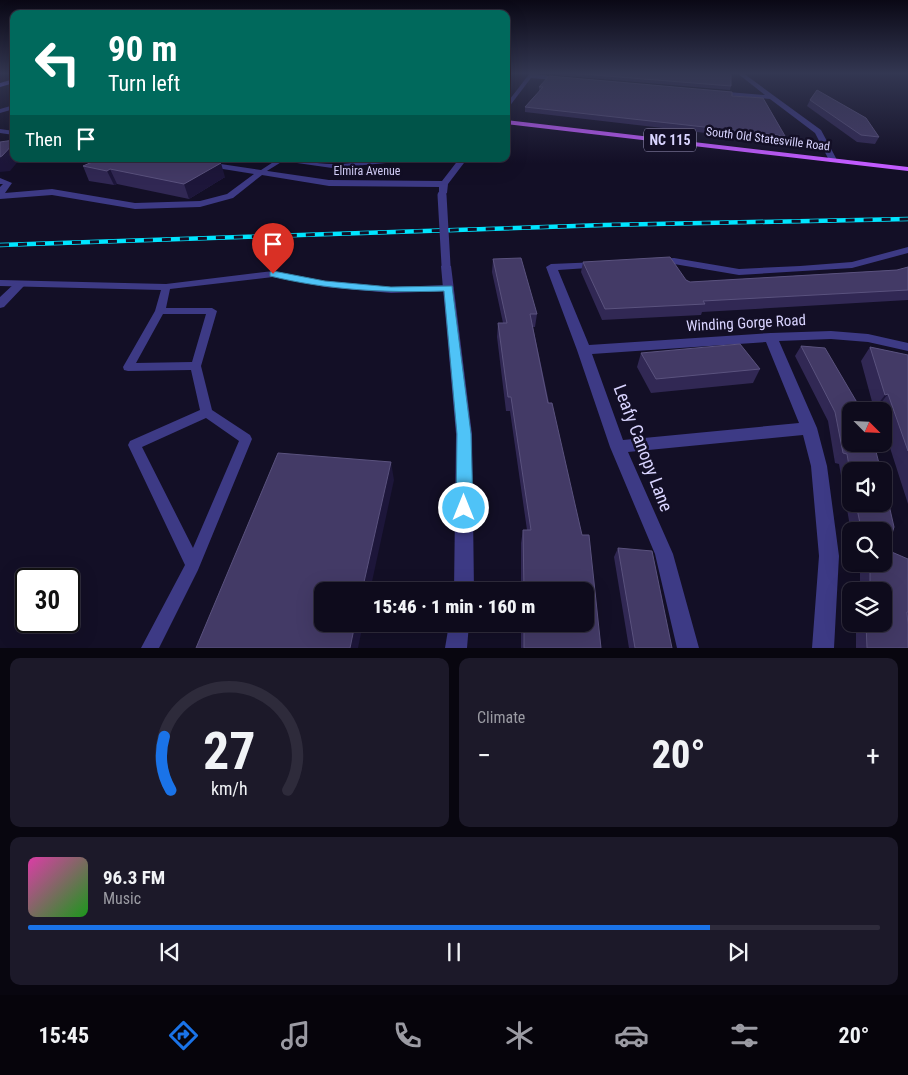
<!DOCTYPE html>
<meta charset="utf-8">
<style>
:root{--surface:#0e0b1c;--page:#1c1929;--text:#f1f3f6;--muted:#9b9ba3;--line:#2e2b3b;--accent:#1a73e8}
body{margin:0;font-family:"Roboto Condensed",sans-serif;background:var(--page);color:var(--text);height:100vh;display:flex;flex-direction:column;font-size:19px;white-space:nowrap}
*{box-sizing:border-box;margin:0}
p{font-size:16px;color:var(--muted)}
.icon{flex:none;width:28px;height:28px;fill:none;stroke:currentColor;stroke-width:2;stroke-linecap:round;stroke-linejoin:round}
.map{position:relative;height:648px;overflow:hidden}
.side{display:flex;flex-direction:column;gap:10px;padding:10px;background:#08060f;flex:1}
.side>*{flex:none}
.guide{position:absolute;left:10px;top:10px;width:500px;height:152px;border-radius:10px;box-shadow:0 5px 20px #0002,0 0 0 1px var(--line);background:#00695c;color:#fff;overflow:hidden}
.needle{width:32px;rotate:114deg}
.controls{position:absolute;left:842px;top:402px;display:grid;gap:10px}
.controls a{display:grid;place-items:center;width:50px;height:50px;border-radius:10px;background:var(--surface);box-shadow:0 5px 20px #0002,0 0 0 1px var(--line);font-size:25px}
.speed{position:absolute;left:15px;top:568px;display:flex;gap:10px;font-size:25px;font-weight:700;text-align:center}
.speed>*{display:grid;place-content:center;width:65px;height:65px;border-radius:50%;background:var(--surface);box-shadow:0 5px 20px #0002,0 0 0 1px var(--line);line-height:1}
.speed .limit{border:2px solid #111;border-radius:8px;background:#fff;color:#111}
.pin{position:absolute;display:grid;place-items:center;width:42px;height:42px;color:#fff;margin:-51px -21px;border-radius:50% 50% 50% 0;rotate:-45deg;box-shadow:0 0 5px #0007}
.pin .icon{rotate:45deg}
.me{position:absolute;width:55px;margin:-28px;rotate:0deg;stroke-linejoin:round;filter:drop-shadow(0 0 4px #0008)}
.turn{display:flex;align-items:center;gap:18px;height:105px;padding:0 15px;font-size:22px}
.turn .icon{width:65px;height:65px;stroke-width:2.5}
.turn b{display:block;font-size:35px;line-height:42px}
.then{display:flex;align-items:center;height:48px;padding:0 15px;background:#0003;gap:10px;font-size:19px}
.big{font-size:38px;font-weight:800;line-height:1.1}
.side .tile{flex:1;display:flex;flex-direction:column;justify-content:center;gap:8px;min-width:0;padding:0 18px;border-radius:10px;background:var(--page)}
.side .dial{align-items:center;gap:0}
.dial svg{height:130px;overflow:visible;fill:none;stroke:var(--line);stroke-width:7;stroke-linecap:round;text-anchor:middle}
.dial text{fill:var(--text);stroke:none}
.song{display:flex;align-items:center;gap:15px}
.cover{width:60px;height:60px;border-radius:8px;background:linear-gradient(135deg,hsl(320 70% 55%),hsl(120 70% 35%))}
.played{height:5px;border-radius:2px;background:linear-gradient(90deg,var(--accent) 80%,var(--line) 80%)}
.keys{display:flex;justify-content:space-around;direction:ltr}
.heat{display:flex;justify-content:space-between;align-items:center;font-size:28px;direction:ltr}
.side .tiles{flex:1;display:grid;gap:10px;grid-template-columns:1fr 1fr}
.tile:last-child{grid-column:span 2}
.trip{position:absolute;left:314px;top:582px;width:280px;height:50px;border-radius:10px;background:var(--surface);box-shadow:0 5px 20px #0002,0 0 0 1px var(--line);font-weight:800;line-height:50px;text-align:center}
.tab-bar{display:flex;height:80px;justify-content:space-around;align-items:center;background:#06040b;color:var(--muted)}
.tab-bar .icon{width:35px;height:35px}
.tab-bar .current{color:var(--accent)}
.tab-bar b{font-size:22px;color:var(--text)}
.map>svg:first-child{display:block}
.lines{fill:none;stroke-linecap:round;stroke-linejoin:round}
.lane{fill:#3d3a85;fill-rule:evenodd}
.street{fill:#3d3a85;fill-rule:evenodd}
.secondary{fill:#6f6bff;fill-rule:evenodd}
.primary{fill:#c25bff;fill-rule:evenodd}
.rail-casing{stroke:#00e5ff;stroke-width:4.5}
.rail{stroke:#130f26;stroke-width:3;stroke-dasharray:9;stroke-linecap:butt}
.street-bridge{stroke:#3d3a85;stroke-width:9}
.wall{fill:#312854}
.shaded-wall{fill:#1d163a}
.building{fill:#433a66;stroke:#5a527e}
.route{fill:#4fc3f7;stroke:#337fa1}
.labels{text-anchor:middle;stroke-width:5;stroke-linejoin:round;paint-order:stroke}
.far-street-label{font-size:12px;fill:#d9d4ff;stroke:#130f26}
.shield{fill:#130f26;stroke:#9e99be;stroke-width:1}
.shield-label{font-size:14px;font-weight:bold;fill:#d9d4ff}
.street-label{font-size:15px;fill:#d9d4ff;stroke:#130f26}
.near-street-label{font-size:18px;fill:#d9d4ff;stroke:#130f26}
</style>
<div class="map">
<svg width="908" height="648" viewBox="0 0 908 648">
<rect width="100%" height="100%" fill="#130f26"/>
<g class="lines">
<!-- lane -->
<g class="lane">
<path d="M278,159C296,159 315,164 333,164C359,164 385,157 411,159L408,161L332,168L283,161L262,174H258V172Z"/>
<path d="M273,271L325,281L391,287L449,285L454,288L449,291L391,293L325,287L273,277L170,289L166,308H212L217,311L201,366L212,410L250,435L252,439L198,570L159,648H141L185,565L128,445L130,441L200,410L191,370L128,371L124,370L123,367L155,311L161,290L0,286V280L166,284ZM163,314H206L192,362L136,363ZM206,418L239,441L193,548L142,447Z"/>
</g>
<!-- street -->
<g class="street">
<path d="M530,73L568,79L565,81L531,78L506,111V104Z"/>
<path d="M737,73H743L821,130L837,160L836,162H830L815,133L770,99L714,94L716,91L765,95Z"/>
<path d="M14,105V109L0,113V109Z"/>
<path d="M0,129L14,131V135L0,133Z"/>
<path d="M169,159H187L329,180L442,181L459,159H467L448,184L447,193L443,196L439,193V187L329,186L262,175L233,198L200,207L135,209L52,195L0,199V187L3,184H0V178L12,183L5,193L52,189L135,203L200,201L227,194L254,174L173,161Z"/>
<path d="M908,247V253L852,268L739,275L674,264L656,265L651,262L656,259L674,258L739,269L800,266L852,262Z"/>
<path d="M599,262L604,265L603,267L558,270L589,345L771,333L831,331L868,334L908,343V351L868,342L831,339L779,341L817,428L827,466L839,556L834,648H812L819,556L811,466L803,435L628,452L673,554L699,648H677L655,554L610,447L577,350L546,267L551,264ZM766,342L799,423L623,440L592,354Z"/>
<path d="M446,263L451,266L472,434L474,591H454L456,434L441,266Z"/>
<path d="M19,282L25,285L23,287L4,307L0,308V297L15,283Z"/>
<path d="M449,624H469L467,648H445Z"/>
</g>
<!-- secondary -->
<path class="secondary" d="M14,79V83L0,87V83Z"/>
<!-- primary -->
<path class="primary" d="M506,120L908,167V171L506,124Z"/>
<!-- rail casing -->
<g class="rail-casing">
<path id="rail" d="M0,245L605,225L908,219"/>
</g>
<!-- rail -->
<use href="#rail" class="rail"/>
<!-- street-bridge -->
<path class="street-bridge" d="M442,195L446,265"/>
</g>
<!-- wall -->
<g class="wall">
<path d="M555,73H731V86L730,90L555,75Z"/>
<path d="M539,87L732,96L785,136L783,142L525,112V107L539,92Z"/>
<path d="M810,100L879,137L875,144L857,142L807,106Z"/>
<path d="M83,166L225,177L189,199L117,184L114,185L89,181Z"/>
<path d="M493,259L537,314L535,327H533L601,648H521V624H585V591H521V543L523,530H527L510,411H506L497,337L498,323H503L492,272Z"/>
<path d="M583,262L686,280L690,282L897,270L908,267V300L702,312L701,315L602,320L581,272Z"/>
<path d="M801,346L825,348L851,471V504H884L887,550L908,559V617L907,618L908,648H856V624H884V591H860V564H884V531H851V532L839,464L835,463L828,421L795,356Z"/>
<path d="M870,347L908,355V504L884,429V411H878L877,408L874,409L861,361Z"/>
<path d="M641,353L760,369L753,383L651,393L637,367Z"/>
<path d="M618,548L672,648H629L614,557Z"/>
</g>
<!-- shaded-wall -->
<g class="shaded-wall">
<path d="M14,143V159H20L10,171L0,172V157Z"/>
<path d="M221,163L225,177L189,199L184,184Z"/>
<path d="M110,169L117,184L114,185L107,171Z"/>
<path d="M888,394L877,408L874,409L885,395Z"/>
<path d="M391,462L394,480L370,591H362Z"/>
<path d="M355,624H363L358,648H350Z"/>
</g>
<!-- building -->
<g class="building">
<path d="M569,73H731V86Z"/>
<path d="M549,76L732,92V96L763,98L785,136L525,107L543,87H539Z"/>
<path d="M817,90L866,118L879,137L861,135L810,100Z"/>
<path d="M14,140V143L2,156L0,157V142Z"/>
<path d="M99,159H196L221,163L184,184L110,169L107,171L83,166Z"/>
<path d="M670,257L686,280L690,282L897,270L908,267V290L703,301L705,304L605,309L583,262Z"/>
<path d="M521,258L537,314H530L548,403H552L582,535H589L601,648H524V624H585V591H524L523,530H531L511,397H508L498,323H507L493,259Z"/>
<path d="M740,344L760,369L656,379L641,353Z"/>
<path d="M801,346L825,348L862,411H851V444H874L881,471H851V478L847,454L843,453L835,412Z"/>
<path d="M870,347L908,355V451L888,394L885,395Z"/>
<path d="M278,453L391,462L362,591H322V624H355L350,648H196Z"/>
<path d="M884,483L894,527L887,550L908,559V612H907L908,626V648H867L866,624H884V591H870V564H884V531H869V530L861,528L856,504H884Z"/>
<path d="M618,548L652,551L672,648H635Z"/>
</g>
<!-- sky -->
<linearGradient id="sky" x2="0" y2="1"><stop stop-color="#0a0815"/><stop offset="0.45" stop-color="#333752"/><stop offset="1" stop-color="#333752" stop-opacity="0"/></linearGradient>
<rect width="908" height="163" fill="url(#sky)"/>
<!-- route -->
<path class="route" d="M273,271L325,281L391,287L452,286L471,434L473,508L470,513L464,515L459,513L456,508L457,434L444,291C385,293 327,290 270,276V272Z"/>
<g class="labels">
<!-- far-street labels -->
<g class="far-street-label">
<text transform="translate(768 139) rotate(7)" y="4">South Old Statesville Road</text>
<text x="367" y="175">Elmira Avenue</text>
</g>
<!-- shield labels -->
<rect class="shield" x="644" y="128.5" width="52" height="23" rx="4"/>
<g class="shield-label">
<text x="670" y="145">NC 115</text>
</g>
<!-- street labels -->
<g class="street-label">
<text transform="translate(746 323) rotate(-3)" y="5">Winding Gorge Road</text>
</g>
<!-- near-street labels -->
<g class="near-street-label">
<text transform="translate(643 448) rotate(69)" y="6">Leafy Canopy Lane</text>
</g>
</g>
</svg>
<div class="controls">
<a><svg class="needle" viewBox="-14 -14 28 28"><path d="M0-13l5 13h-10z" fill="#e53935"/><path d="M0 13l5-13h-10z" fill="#9b9ba3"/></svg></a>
<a><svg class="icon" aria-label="sound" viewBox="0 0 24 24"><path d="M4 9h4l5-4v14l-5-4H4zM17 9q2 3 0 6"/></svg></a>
<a><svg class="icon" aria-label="search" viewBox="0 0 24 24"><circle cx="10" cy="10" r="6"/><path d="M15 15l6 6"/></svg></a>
<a><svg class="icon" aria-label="layers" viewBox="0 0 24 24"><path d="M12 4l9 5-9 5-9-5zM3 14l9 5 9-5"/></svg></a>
</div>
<div class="speed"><div class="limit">30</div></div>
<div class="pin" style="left:273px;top:274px;background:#d93025"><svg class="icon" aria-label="arrive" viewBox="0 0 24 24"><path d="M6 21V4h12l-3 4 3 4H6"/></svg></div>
<svg class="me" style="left:464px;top:508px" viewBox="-20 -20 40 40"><circle r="17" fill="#4fc3f7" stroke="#fff" stroke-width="3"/><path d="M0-11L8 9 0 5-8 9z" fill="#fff"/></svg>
<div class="trip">15:46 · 1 min · 160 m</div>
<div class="guide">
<div class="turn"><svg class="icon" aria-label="left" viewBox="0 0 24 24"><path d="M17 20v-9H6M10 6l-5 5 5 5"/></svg><div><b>90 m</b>Turn left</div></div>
<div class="then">Then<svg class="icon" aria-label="arrive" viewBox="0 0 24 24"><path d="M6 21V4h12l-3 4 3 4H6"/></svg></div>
</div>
</div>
<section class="side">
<div class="tiles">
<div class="tile dial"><svg viewBox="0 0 100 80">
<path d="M14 69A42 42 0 1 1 86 69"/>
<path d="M14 69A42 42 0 0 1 10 36" stroke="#1a73e8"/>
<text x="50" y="56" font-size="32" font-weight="700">27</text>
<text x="50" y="72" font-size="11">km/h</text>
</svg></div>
<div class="tile"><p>Climate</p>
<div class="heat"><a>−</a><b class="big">20°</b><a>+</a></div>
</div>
<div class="tile">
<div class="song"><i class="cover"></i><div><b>96.3 FM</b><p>Music</p></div></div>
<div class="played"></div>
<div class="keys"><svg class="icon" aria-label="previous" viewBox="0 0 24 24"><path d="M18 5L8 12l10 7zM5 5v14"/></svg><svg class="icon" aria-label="pause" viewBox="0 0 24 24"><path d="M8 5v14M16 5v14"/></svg><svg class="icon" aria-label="next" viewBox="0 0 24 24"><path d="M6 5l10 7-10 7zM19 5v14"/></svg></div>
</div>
</div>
</section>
<nav class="tab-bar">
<b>15:45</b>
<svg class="icon current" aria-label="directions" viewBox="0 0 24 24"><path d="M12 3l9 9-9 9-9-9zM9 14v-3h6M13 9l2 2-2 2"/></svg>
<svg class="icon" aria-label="music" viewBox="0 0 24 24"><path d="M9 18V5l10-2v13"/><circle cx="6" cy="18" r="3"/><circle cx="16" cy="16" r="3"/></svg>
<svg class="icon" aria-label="phone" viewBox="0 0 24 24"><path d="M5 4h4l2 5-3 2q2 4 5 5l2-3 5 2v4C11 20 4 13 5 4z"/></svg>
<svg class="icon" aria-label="climate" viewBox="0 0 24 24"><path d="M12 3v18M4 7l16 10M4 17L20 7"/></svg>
<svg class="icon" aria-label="car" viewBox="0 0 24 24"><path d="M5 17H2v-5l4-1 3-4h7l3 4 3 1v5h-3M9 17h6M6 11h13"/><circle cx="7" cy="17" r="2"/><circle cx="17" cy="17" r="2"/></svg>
<svg class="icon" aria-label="filters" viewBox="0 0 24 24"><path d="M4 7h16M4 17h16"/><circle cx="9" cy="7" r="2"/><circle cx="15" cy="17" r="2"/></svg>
<b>20°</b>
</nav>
